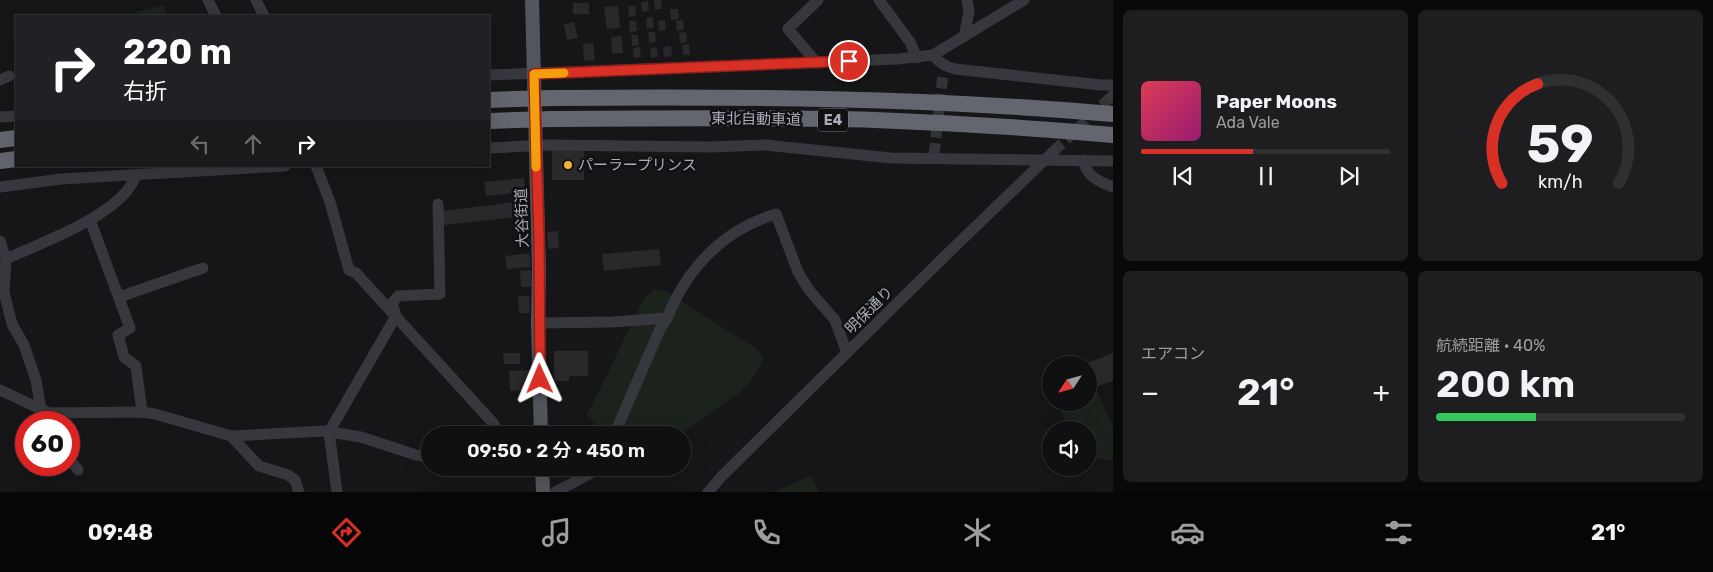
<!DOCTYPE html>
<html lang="ja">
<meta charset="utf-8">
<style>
:root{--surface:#101012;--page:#1e1e20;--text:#f1f3f6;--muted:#9c9d9f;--line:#303032;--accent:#d93025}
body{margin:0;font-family:Rubik,"Noto Sans JP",sans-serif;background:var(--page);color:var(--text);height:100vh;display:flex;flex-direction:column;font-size:19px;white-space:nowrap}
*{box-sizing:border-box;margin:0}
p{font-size:16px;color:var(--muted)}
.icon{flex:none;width:28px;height:28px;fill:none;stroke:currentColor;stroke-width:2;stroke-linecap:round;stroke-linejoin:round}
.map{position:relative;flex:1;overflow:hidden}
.sheet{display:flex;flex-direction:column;gap:10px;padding:10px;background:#09090a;width:600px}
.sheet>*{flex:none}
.hud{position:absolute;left:15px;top:15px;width:475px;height:152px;border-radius:0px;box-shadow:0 5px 20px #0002,0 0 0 1px var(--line);background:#202124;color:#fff;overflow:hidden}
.needle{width:32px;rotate:234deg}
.tools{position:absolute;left:1042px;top:356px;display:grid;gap:10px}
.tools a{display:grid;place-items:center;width:55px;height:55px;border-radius:50%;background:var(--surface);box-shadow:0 5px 20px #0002,0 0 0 1px var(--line);font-size:25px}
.speed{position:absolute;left:15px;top:411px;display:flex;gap:10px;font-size:25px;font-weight:700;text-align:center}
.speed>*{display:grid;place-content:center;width:65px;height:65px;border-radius:50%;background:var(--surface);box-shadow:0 5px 20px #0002,0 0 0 1px var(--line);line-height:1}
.speed .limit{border:8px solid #d22;background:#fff;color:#111}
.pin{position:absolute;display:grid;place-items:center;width:42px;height:42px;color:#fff;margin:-21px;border:2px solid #fff;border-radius:50%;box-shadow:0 1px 5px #0007}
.me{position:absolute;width:55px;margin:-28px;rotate:359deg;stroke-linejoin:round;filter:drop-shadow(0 0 4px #0008)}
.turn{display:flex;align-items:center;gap:18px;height:105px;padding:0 25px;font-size:22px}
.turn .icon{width:65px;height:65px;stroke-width:2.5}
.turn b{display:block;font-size:35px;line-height:42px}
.lanes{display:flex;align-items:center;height:48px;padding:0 25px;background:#0003;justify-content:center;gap:25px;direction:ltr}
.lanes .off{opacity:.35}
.big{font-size:38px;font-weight:600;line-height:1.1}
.sheet .widget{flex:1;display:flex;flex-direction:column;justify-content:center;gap:8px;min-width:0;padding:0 18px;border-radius:8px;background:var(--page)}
.sheet .dial{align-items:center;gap:0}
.dial svg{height:130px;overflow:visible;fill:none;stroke:var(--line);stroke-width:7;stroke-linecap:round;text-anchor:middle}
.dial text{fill:var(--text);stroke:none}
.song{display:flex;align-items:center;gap:15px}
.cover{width:60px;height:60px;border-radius:8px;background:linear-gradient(135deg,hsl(350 70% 55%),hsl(320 70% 35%))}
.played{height:5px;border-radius:2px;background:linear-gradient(90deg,var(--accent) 45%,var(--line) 45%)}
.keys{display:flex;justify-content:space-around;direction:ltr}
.heat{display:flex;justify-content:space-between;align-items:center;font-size:28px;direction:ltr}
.charge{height:8px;border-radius:4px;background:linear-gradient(90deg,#34c759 40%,var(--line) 0)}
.sheet .tiles{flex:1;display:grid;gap:10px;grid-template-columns:repeat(2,1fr)}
.trip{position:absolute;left:421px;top:426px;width:270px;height:50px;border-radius:25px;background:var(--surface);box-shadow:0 5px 20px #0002,0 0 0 1px var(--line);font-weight:600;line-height:50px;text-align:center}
.menu{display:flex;height:80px;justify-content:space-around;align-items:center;background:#060607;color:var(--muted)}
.menu .icon{width:35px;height:35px}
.menu .on{color:var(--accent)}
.menu b{font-size:22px;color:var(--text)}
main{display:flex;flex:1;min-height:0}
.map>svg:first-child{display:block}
.green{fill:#1c231d}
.building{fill:#29292c}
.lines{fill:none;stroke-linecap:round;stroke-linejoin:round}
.minor-tunnel{stroke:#333438;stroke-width:11;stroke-dasharray:11 5.5;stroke-linecap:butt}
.minor{stroke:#37383d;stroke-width:11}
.major{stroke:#53555c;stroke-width:14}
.highway{stroke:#63666e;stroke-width:16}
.highway-bridge{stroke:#63666e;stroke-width:16}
.route-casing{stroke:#8d1f18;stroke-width:12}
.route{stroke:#d93025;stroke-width:9}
.slow{stroke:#f59e0b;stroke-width:9}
.poi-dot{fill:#f2b134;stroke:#111113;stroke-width:2}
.labels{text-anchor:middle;stroke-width:5;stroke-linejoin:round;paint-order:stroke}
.shield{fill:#111113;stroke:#7b7e86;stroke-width:1}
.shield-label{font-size:14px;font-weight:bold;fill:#a8adb8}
.street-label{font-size:15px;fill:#a8adb8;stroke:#111113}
.poi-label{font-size:15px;fill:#a8adb8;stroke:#111113;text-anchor:start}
</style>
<main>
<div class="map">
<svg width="1113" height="492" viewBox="0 0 1113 492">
<rect width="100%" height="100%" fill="#161618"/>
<!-- green -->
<g class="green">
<path d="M164,5L167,16H120Z"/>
<path d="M655,289L665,291L757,349L763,357L761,365L751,380L740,392L688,429L675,435H606L587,415L644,299Z"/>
<path d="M1095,387L1113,427V460L1093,459L1089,454V430H1069L1058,403L1089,402V389Z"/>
<path d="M811,476L819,492H773Z"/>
</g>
<!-- building -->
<g class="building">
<path d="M654,0H661L662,9H655Z"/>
<path d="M648,1L649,11L642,12L641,2Z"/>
<rect x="573" y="3" width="16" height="11"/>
<path d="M618,6L620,28L607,29L604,7Z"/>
<path d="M628,6H635L636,16L629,17Z"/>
<path d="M670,9H678L679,19L671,20Z"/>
<path d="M653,17L654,28L647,29L646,18Z"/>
<path d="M665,20L666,30L659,31L658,21Z"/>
<path d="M683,20L684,30L677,31L676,21Z"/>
<path d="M629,21H636L637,31L630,32Z"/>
<path d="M574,22L578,38L567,40L564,24Z"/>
<path d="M648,32H655L656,42L649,43Z"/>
<path d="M686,32L687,42L680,43L679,33Z"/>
<path d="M631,35H638L639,45L632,46Z"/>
<path d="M622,36L623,53H612L611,37Z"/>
<path d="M593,43L595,60L584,61L583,44Z"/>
<path d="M689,44L690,55H683L682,45Z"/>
<path d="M671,46L672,56L664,57L663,47Z"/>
<path d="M640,47L641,57L634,58L633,48Z"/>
<path d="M657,47L658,57L651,58L650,48Z"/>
<rect x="552" y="150" width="32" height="30"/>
<path d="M524,178L526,192L486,196L484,182Z"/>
<path d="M525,201L526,216L444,225L442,211Z"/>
<path d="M558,231L559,248L548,249L547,232Z"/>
<path d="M659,249L661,265L604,271L602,254Z"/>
<path d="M529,253L531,267L507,269L505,256Z"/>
<path d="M531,270L532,287H521L520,271Z"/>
<path d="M518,296H529L530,313H519Z"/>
<path d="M554,351H588V376H569V381H554Z"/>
<path d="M503,353H520V364H504Z"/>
<path d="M1113,353V381L1089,389V365H1082Z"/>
<path d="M532,370V390L510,391L509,371Z"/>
</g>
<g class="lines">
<!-- minor-tunnel -->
<g class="minor-tunnel">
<path d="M1054,151L1112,96"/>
<path d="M934,154L943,74"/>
</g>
<!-- minor -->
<g class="minor">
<path d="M208,0L216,16"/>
<path d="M256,0L264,16"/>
<path d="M879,0L910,42L917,58"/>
<path d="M964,37L969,11L967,0"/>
<path d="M933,55L1024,0"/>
<path d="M817,63L788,29L818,0"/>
<path d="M489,75L898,59L933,55C939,63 945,66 955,69L1101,85H1113"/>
<path d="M0,80L9,76"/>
<path d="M1112,96L1113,95"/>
<path d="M0,117L16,116"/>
<path d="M489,148L550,145L710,147L765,145L891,158L1113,161"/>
<path d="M1083,160C1087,177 1098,181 1113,187"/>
<path d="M316,166L330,202L349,270L356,273L494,424L496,435"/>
<path d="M0,187L61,179L285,166"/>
<path d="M90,220L130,328L118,335L124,357L136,366L142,412"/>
<path d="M0,241L6,259L4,292L12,324L24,345L36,380L43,422"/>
<path d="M6,259C41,243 107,219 129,188C132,184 134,179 137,175"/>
<path d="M119,297L203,268"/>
<path d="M538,323L612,322L667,318C688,267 723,230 776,214L798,272L809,290L835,320L847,353"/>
<path d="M0,390L49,413L142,412L155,414L231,436L324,431L361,437L416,455L430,457"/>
<path d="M614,435L660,329L667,318"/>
<path d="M231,436L259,466L288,475L295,480L299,492"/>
<path d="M69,458L78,470"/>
<path d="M337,492L329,432L396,316L392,303L398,296L440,294L438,204"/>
<path d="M555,492L597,470L598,468"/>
<path d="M708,492L721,477L942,259L1054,151"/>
</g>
<!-- major -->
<g class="major">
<path d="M532,0L539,269L538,323L541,435"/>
<path d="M542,468L543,492"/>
</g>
<!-- highway -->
<g class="highway">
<path d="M554,98C741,96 927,98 1113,114"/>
<path d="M489,100L515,99"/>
<path d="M553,119C661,118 768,117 875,120C954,123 1034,128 1113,135"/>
<path d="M489,121L516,120"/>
<path d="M0,140L16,138"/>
<path d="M0,161L16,159"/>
</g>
<!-- highway-bridge -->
<g class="highway-bridge">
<path d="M515,99L554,98"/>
<path d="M516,120L553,119"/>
</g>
</g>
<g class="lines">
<!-- route casing -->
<g class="route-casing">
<path id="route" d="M540,379L539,238L534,74L849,61"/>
</g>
<!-- route -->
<use href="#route" class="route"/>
<!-- slow -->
<path class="slow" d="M536,167L534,74L564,73"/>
</g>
<!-- markers -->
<circle class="poi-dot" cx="568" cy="165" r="5"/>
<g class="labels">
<!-- shield labels -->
<rect class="shield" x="818" y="108.5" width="30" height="23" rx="4"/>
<g class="shield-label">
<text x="833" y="125">E4</text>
</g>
<!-- street labels -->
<g class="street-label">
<text transform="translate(756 119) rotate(1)" y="5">東北自動車道</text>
<text transform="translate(522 218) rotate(-92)" y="5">大谷街道</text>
<text transform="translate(869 310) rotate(-45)" y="5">明保通り</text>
</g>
<!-- poi labels -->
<g class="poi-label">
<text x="578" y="170">パーラープリンス</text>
</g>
</g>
</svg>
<div class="tools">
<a><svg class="needle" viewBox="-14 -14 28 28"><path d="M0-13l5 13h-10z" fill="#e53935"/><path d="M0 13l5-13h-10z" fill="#9c9d9f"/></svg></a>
<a><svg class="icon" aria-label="sound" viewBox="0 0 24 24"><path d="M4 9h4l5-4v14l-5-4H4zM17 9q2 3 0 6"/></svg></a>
</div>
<div class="speed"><div class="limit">60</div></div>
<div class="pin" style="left:849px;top:61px;background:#d93025"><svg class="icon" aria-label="arrive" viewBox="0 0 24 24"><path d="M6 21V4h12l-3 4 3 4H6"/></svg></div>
<svg class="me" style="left:540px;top:379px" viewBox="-20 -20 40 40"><path d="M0-17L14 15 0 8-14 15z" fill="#d93025" stroke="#fff" stroke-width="4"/></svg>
<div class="trip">09:50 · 2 分 · 450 m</div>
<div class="hud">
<div class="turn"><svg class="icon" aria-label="right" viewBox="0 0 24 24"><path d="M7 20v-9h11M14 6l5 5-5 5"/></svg><div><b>220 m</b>右折</div></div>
<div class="lanes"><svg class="icon off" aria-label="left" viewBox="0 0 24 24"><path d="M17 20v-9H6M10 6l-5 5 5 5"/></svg><svg class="icon off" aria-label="ahead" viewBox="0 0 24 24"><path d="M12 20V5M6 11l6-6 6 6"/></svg><svg class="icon" aria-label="right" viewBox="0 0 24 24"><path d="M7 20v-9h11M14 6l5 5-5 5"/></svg></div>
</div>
</div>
<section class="sheet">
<div class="tiles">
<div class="widget">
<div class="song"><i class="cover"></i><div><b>Paper Moons</b><p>Ada Vale</p></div></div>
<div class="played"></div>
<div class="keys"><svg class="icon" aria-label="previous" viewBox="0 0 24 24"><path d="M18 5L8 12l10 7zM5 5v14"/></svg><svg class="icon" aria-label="pause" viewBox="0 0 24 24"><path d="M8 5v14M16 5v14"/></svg><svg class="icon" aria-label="next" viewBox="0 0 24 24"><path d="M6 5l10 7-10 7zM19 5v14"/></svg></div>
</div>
<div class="widget dial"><svg viewBox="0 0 100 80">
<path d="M14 69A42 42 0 1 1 86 69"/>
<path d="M14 69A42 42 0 0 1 36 8" stroke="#d93025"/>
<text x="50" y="56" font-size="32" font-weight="700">59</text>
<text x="50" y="72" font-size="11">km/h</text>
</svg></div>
<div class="widget"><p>エアコン</p>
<div class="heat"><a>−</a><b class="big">21°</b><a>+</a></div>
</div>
<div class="widget"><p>航続距離 · 40%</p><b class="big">200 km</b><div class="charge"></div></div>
</div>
</section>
</main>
<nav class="menu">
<b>09:48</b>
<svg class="icon on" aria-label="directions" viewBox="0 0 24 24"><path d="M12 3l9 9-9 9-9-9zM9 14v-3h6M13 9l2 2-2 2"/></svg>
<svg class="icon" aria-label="music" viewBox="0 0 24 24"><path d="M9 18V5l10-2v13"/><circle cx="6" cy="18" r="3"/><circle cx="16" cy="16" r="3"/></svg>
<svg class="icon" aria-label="phone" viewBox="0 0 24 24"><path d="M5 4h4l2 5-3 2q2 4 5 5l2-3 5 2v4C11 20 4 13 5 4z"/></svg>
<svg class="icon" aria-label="climate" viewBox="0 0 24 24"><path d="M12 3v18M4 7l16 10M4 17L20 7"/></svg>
<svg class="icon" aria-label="car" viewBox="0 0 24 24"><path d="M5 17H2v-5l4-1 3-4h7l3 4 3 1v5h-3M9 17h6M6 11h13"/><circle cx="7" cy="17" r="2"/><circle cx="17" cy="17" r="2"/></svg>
<svg class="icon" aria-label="filters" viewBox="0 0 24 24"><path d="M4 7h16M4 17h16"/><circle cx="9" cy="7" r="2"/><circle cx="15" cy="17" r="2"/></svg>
<b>21°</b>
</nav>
